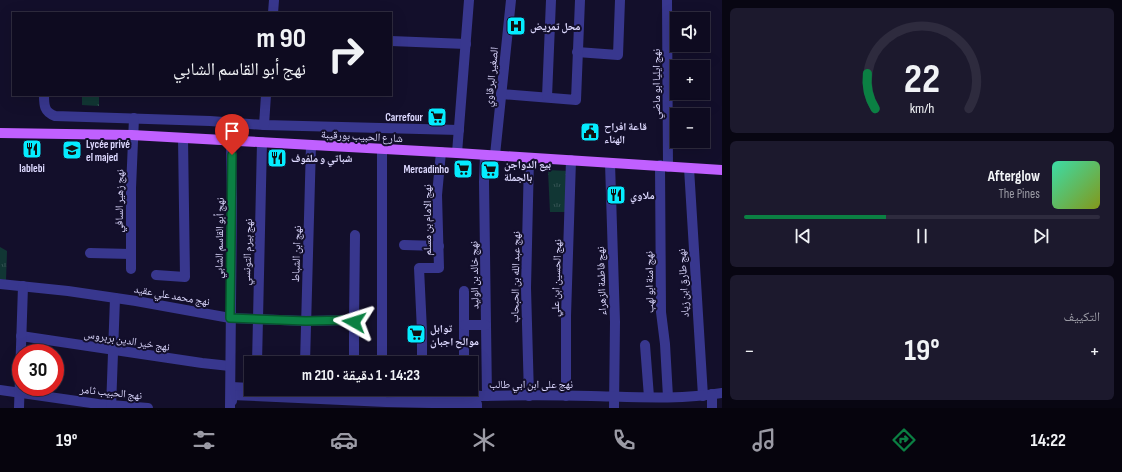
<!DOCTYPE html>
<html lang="ar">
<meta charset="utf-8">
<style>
:root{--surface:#0e0b20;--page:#1c192d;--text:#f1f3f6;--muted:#9b9ba5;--line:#2e2b3e;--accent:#0b8043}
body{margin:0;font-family:"Sofia Sans Condensed","Noto Naskh Arabic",sans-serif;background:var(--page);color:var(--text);direction:rtl;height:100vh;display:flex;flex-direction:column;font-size:15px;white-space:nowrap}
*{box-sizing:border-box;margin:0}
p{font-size:13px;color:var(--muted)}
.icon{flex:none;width:22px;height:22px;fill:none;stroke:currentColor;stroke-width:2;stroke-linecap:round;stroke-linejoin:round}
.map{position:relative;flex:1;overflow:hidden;direction:ltr}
.details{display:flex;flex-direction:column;gap:8px;padding:8px;background:#080612;width:400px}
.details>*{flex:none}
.top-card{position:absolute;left:12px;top:12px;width:380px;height:84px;border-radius:0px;box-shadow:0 4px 16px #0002,0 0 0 1px var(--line);direction:rtl;background:#0e0b20;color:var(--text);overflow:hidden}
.tools{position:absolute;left:670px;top:12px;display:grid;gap:8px}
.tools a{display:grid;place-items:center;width:40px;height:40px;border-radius:0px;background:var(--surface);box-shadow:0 4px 16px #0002,0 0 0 1px var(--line);font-size:20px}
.speed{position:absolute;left:12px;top:344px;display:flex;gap:8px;font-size:20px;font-weight:700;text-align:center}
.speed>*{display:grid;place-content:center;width:52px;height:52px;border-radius:50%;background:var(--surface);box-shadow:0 4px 16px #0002,0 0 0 1px var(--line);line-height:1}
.speed .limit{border:6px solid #d22;background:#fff;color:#111}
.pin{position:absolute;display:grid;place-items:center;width:34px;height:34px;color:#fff;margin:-41px -17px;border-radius:50% 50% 50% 0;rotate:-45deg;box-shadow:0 0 4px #0007}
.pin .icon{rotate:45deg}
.me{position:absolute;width:44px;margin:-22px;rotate:276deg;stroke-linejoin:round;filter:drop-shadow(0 0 3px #0008)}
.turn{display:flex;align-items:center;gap:14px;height:84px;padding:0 20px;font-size:18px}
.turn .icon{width:52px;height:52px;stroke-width:2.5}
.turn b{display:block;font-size:28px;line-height:34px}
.big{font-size:30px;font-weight:700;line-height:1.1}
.details .widget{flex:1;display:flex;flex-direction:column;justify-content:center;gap:6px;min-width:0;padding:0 14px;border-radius:6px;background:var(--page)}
.details .dial{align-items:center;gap:0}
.dial svg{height:104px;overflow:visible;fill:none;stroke:var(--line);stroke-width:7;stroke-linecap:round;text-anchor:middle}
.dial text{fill:var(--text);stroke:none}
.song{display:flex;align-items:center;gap:12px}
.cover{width:48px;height:48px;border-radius:6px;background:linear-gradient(135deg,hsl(160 70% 55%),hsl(70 70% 35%))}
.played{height:4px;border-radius:2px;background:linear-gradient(90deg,var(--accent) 40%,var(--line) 40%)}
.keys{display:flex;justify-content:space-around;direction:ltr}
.heat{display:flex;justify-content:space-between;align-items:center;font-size:22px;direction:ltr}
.trip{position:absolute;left:244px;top:356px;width:234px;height:40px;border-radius:0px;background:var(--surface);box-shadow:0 4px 16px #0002,0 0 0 1px var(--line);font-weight:700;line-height:40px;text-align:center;direction:rtl}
.dock{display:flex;height:64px;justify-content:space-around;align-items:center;background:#06040d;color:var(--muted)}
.dock .icon{width:28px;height:28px}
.dock .current{color:var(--accent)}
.dock b{font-size:18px;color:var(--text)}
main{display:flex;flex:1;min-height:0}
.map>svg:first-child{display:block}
.grass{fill:url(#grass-tufts)}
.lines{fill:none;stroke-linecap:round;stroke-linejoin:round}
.minor{stroke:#38378e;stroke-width:10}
.major{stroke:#c060ff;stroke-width:10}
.route-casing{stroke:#07532c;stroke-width:10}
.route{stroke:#0b8043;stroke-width:7}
.labels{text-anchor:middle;stroke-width:4;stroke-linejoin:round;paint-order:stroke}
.poi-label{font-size:11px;font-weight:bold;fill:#ddd9ff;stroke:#130f2b;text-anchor:start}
.street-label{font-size:11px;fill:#ddd9ff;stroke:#130f2b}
</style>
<main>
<section class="details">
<div class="widget dial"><svg viewBox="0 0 100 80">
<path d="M14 69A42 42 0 1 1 86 69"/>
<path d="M14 69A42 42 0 0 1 8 42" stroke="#0b8043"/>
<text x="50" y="56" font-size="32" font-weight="700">22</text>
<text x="50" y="72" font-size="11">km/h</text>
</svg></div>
<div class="widget">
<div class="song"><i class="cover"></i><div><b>Afterglow</b><p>The Pines</p></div></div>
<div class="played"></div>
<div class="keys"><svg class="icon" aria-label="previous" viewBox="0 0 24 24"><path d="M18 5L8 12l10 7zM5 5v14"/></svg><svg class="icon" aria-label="pause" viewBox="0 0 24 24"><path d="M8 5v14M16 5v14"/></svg><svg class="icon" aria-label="next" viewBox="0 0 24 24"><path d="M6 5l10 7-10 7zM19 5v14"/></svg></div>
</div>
<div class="widget"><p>التكييف</p>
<div class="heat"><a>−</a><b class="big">19°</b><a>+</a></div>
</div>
</section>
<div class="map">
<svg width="722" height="408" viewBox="0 0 722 408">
<defs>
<pattern id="grass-tufts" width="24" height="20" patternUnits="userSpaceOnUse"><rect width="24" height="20" fill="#113634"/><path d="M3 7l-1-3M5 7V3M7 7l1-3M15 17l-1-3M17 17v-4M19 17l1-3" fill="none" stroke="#335252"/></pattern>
</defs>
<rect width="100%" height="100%" fill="#130f2b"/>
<!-- grass -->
<g class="grass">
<path d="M82,95H99V106L82,105Z"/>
<path d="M548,170L568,171L567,212H550Z"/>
<path d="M0,247L7,251L6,280L0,279Z"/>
</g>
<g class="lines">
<!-- minor -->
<g class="minor">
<path d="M667,0L668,167"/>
<path d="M273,13L274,0"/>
<path d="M391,41L466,44"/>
<path d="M577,52L618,55L620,0"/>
<path d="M501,94L576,100L580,0"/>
<path d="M44,95C44,105 44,112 55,116L210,121L264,125L459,130"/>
<path d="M547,97L551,0"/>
<path d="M264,125L266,95"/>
<path d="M457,153L469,0"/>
<path d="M485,155L484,182L487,396"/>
<path d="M495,155L511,0"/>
<path d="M529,158L526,288L529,396"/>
<path d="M610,163L615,322L614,408"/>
<path d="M660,165L661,312L665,344L668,397"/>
<path d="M689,168L703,396"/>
<path d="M404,245L439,246"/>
<path d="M90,253L131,254"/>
<path d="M131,269V188L134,118"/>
<path d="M156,275L185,277L183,138"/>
<path d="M0,284L68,291L136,301L230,318L306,321L350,320L354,322V363"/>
<path d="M464,291V363"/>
<path d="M354,322L355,235"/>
<path d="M464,325H486"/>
<path d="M21,336L202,363L230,366"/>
<path d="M645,345L649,397"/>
<path d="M257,363L262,142"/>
<path d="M305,363L311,145"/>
<path d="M382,363V149"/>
<path d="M422,363V331L419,268H439L437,195L441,152"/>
<path d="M231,387L251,388"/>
<path d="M292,389L449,395L465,394L481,396C518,395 555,395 591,396C635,397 679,400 722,393"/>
<path d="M0,390L98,404L148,408"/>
<path d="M566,396V316L571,160"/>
<path d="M232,401V395L386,402L477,404V408"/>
<path d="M19,408L23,286"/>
<path d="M111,408L115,298"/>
<path d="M230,408L232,199L231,141"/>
<path d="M712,408V394"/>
</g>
<!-- major -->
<path class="major" d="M0,133L132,135L457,153L722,170"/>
</g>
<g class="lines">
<!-- route casing -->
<g class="route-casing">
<path id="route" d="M232,155L230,318L306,321L350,320L354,322"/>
</g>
<!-- route -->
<use href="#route" class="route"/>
</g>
<!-- icons -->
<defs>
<g id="hospital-square" transform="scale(1)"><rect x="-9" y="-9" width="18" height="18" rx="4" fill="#05ecff" stroke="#130f2b"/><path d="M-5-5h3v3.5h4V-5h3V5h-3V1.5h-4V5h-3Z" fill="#111"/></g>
<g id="supermarket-square" transform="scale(1)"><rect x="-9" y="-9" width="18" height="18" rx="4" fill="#05ecff" stroke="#130f2b"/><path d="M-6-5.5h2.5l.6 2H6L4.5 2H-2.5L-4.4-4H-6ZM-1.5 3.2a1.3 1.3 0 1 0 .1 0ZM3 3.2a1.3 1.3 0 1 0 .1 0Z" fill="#111"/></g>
<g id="civic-square" transform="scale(1)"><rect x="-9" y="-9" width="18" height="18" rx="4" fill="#05ecff" stroke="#130f2b"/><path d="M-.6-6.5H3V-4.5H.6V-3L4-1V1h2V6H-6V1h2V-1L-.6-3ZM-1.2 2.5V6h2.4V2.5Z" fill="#111"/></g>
<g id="restaurant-square" transform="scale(1)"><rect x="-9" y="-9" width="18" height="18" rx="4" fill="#05ecff" stroke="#130f2b"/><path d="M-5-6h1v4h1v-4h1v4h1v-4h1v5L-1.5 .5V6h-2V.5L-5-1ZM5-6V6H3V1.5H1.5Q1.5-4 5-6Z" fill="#111"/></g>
<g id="school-square" transform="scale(1)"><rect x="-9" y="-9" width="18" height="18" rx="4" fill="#05ecff" stroke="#130f2b"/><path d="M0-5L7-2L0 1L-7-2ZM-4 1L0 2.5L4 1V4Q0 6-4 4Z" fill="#111"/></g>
</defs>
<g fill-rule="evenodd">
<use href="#hospital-square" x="516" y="26"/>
<use href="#supermarket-square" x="437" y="117"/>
<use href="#civic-square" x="590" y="132"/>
<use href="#restaurant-square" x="32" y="149"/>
<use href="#school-square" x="72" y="150"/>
<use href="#restaurant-square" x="277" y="158"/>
<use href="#supermarket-square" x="463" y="169"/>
<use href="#supermarket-square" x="490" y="170"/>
<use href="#restaurant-square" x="616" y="195"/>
<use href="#supermarket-square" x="416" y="334"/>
</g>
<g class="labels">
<!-- poi labels -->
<g class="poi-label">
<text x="530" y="30">محل تمريض</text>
<text x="423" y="121" text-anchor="end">Carrefour</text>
<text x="604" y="130">قاعة افراح<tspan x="604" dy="13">الهناء</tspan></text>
<text x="86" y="148">Lycée privé<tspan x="86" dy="13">el majed</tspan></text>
<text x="291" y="162">شباتي و ملفوف</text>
<text x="504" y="168">بيع الدواجن<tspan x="504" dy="13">بالجملة</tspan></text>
<text x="32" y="172" text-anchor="middle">lablebi</text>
<text x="449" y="173" text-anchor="end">Mercadinho</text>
<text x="630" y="199">ملاوي</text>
<text x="430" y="332">توابل<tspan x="430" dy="13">موالح اجبان</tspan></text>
</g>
<!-- street labels -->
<g class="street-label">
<text transform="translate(491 77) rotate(-84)" y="4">الصغير البرقاوي</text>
<text transform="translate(656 84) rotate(-90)" y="4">نهج ايليا ابو ماضي</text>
<text transform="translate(362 136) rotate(3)" y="4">شارع الحبيب بورقيبة</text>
<text transform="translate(119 201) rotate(-89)" y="4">نهج زهير السافي</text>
<text transform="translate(427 220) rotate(-90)" y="4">نهج الامام بن مسلم</text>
<text transform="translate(219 238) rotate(-89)" y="4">نهج أبو القاسم الشابي</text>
<text transform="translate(247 252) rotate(-88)" y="4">نهج بيرم التونسي</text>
<text transform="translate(296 254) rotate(-88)" y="4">نهج ابن الشباط</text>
<text transform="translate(474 275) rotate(-91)" y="4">نهج خالد بن الوليد</text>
<text transform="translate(515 277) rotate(-89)" y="4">نهج عبد الله بن الحبحاب</text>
<text transform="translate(556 278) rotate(-88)" y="4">نهج الحسين ابن علي</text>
<text transform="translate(601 281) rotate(-92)" y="4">نهج فاطمة الزهراء</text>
<text transform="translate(649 282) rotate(-91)" y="4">نهج امنة ابو لهب</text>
<text transform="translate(683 283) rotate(-93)" y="4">نهج طارق ابن زياد</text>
<text transform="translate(172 295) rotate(10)" y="4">نهج محمد علي عقيد</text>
<text transform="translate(127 340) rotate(9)" y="4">نهج خير الدين بربروس</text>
<text x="531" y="388">نهج على ابن ابي طالب</text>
<text transform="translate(111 392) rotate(6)" y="4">نهج الحبيب ثامر</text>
</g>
</g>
</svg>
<div class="tools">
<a><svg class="icon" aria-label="sound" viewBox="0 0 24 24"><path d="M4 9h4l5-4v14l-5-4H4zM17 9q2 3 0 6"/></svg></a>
<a>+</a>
<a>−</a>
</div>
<div class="speed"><div class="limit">30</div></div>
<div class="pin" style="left:232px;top:155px;background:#d93025"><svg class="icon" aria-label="arrive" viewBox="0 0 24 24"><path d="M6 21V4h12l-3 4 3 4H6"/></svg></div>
<svg class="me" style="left:354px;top:322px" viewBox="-20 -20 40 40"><path d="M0-17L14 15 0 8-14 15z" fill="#0b8043" stroke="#fff" stroke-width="4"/></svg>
<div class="trip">14:23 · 1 دقيقة · 210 m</div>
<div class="top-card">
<div class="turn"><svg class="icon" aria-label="right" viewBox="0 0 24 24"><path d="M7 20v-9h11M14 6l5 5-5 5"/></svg><div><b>90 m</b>نهج أبو القاسم الشابي</div></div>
</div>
</div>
</main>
<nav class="dock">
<b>14:22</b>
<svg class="icon current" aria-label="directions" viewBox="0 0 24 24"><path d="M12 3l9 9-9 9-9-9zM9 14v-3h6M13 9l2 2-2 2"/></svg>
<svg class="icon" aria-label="music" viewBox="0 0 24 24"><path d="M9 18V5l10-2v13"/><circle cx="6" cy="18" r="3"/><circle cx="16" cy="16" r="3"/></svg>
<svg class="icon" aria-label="phone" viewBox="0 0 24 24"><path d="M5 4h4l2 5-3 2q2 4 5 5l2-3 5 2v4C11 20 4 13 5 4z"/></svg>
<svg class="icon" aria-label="climate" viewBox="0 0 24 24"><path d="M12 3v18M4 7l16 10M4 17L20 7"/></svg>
<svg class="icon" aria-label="car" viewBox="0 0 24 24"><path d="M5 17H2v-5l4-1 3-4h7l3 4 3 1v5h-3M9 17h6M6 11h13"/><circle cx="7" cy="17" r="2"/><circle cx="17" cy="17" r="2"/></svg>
<svg class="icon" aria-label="filters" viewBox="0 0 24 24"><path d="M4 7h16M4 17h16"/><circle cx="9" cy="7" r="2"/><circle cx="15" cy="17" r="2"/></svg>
<b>19°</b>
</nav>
